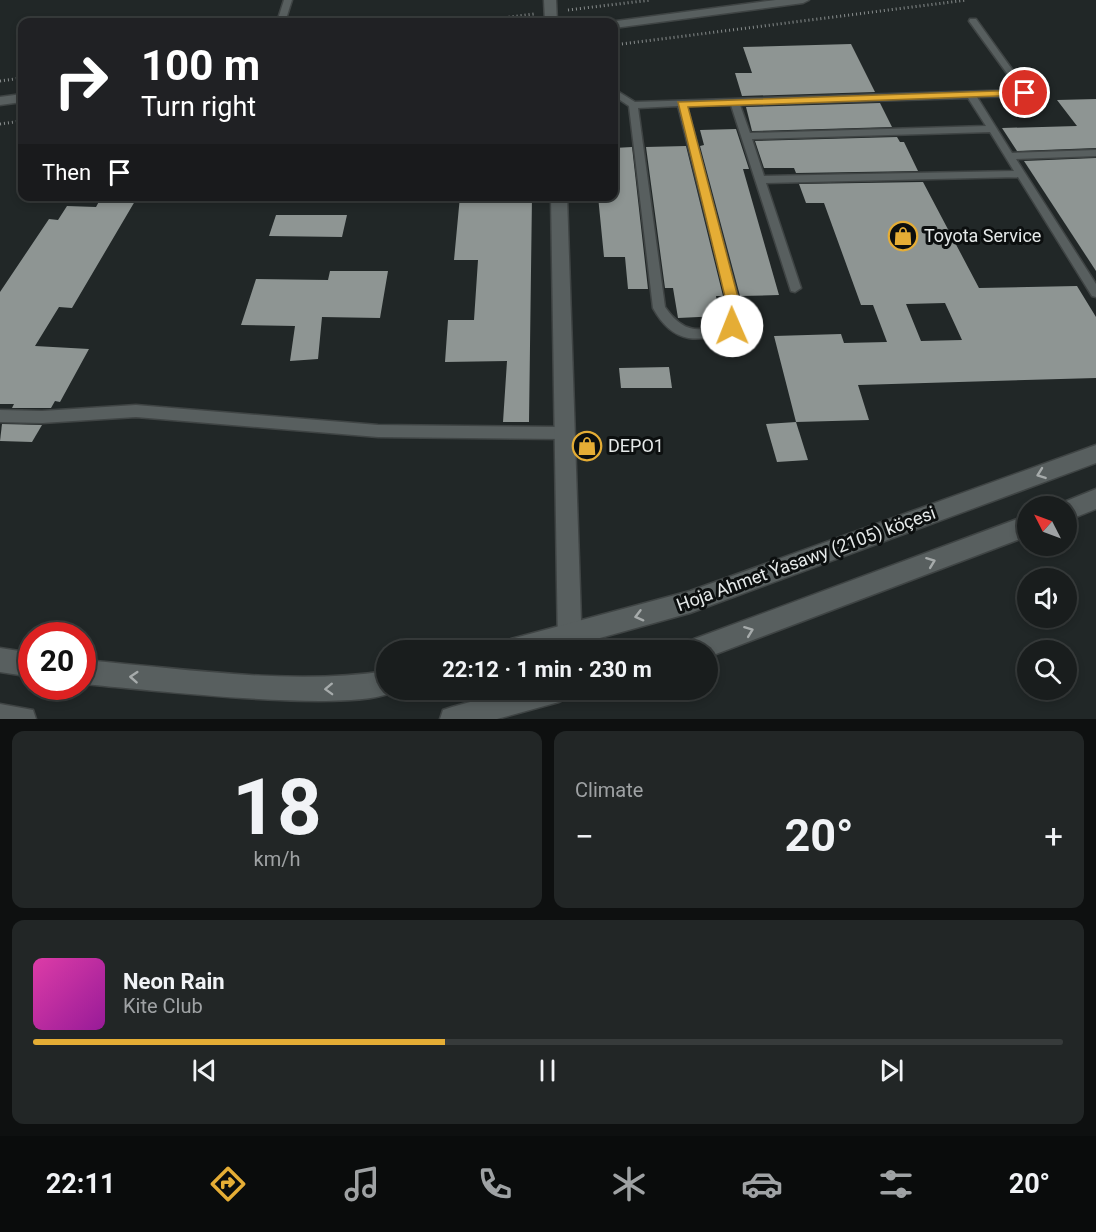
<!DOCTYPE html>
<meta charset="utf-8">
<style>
:root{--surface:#191d1d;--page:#222626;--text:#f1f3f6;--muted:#9fa2a4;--line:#373b3b;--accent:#e5ad35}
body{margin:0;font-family:Roboto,sans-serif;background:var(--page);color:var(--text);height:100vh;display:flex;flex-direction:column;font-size:22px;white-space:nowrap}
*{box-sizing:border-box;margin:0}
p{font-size:20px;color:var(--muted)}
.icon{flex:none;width:33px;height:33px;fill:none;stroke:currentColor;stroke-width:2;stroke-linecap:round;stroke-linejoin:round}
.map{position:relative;height:719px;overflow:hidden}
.details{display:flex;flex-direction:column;gap:12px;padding:12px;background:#0e1010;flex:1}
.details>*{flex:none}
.hud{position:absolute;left:18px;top:18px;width:600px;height:183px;border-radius:12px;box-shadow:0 3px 9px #0003,0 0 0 2px var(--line);background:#202124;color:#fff;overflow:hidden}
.needle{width:39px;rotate:312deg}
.tools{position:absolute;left:1017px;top:496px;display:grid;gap:12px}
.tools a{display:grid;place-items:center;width:60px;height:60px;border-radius:50%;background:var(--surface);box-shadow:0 3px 9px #0003,0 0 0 2px var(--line);font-size:30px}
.speed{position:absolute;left:18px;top:622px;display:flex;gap:12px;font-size:30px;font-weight:700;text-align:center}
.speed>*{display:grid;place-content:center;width:78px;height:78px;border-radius:50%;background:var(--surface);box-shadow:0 3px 9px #0003,0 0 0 2px var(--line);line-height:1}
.speed .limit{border:9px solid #d22;background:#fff;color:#111}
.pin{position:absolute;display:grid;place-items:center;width:51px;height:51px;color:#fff;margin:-26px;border:3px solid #fff;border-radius:50%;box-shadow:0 2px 6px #0007}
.me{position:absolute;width:66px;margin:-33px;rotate:359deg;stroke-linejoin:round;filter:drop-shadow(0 0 4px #0008)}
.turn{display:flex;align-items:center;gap:21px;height:126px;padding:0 24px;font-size:27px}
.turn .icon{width:78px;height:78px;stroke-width:2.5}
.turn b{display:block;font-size:42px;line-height:51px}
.then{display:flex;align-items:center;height:57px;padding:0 24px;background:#0003;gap:12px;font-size:22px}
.big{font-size:45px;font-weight:700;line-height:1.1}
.details .tile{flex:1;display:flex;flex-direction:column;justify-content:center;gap:9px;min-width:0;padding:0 21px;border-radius:12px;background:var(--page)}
.details .dial{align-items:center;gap:0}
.dial b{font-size:78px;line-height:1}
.song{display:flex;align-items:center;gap:18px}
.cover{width:72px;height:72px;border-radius:9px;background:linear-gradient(135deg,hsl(320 70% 55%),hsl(300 70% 35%))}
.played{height:6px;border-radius:3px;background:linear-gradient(90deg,var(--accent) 40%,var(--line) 40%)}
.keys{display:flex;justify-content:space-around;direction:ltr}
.heat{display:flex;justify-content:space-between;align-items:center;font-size:33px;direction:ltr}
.details .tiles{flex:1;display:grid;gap:12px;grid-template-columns:1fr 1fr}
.tile:last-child{grid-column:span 2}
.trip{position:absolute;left:376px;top:640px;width:342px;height:60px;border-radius:30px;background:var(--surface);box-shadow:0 3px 9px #0003,0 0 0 2px var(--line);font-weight:700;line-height:60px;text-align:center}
.tab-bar{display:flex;height:96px;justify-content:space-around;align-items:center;background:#0a0c0c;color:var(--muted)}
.tab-bar .icon{width:42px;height:42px}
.tab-bar .active{color:var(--accent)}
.tab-bar b{font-size:27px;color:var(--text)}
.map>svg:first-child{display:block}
.building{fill:#8e9593;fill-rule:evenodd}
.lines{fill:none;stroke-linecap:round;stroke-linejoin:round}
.service-casing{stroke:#3f4444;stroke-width:3}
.minor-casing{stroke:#3f4444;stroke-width:3}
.tertiary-casing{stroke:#3f4444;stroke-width:3}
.path{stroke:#878c8c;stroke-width:3;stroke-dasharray:1 3;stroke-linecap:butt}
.service{fill:#585f5f;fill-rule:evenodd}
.minor{fill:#585f5f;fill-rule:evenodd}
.tertiary{fill:#585f5f;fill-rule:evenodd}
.oneway{stroke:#a6abab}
.route{fill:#e5ad35;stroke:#957022;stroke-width:1.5}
.labels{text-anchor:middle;stroke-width:6;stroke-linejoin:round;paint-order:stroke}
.poi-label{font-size:18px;fill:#e5e9e9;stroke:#0c0f0f;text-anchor:start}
.street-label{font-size:18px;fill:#e5e9e9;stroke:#0c0f0f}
</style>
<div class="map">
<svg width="1096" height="719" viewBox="0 0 1096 719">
<rect width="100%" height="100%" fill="#212727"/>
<!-- building -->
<g class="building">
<path d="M851,44L875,92L742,96L735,73H752L743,47Z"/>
<path d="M1096,99V148L1017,151L1002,128L1077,126L1057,100Z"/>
<path d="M880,103L892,127L752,131L746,107Z"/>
<path d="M736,129L749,169H743L779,295L740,296L700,146L704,145L700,130Z"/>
<path d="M897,137L900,142H904L918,171L796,173L794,168H764L755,141Z"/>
<path d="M686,146L723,296H716L720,316L678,318L673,288H665L646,147Z"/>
<path d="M632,147L648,289H628L625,257H604L598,196H614V148Z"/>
<path d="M1096,158V271L1024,161Z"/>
<path d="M923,182L979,288L1077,286L1096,317V378L858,385L869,420L796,422L774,336L841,334L844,343L887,342L873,305H861L824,203H806L799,184ZM945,303L962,340L921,341L906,304Z"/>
<path d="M102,196H138L72,308L59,307L35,346L89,349L60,402L55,401L51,408H12L14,404H0V292L49,219L58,220L67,206L96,207Z"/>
<path d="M460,196H532L529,422H503L507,361L445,362L448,320H474L478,260H454Z"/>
<path d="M276,215H347L342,237L269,236Z"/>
<path d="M330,271H388L380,318L322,317L318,359L290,361L295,326L241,325L256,279L328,280Z"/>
<path d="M669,367L672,388H621L619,368Z"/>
<path d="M796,422L808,460L777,462L766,424Z"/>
<path d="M2,424L42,425L32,442L0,441Z"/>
</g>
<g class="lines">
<!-- service casing -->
<g class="service-casing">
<g id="service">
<path d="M284,0H292L285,22H277Z"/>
<path d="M970,19H976L1029,93L1025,96L977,97L1012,153L1096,150V156L1016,159L1096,284V297L1092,296L1018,177L766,183L801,288L795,292L791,291L731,105L687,106L741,309L736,329C700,343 674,346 653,308L629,106L614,96V89L635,102L1019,90L969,21ZM968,98L986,126L750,133L740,105ZM678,106L729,309L727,323C698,333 683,333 665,307L638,108ZM990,132L1014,171L764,176L752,139Z"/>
<path d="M136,405L378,425L565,427L570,429L571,433L570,437L565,439L378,437L136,417L42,423L0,422V410L42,411Z"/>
</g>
</g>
<!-- minor casing -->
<g class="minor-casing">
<g id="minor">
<path d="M544,0H556L557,22H545Z"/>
<path d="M551,196H567L582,651H558Z"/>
</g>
</g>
<!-- tertiary casing -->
<g class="tertiary-casing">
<g id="tertiary">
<path d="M776,0H809L803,3L614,28V22H609Z"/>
<path d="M22,94V102L0,105V97Z"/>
<path d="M1096,445V463L690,613L553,651H499L503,643L511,639L690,591Z"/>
<path d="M1096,489V509L1066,521V507H1057L1059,504Z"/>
<path d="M1028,515V536L708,657V651H682L686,643L694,639Z"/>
<path d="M0,648L32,653V677L0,672Z"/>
<path d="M82,660C183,668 287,686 387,671V690H396C361,716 136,688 82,684Z"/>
<path d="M514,690H571L567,698L559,702L497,719H440L443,710L452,707Z"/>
<path d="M0,704L33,710L36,719H0Z"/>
</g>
</g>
<!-- path -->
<g class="path">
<path d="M568,10L651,0"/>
<path d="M469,22L534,14"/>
<path d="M614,45L967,0"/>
<path d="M0,81L22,78"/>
<path d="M0,124L22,121"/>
</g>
<!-- service -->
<use href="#service" class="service"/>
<!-- minor -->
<use href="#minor" class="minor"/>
<!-- tertiary -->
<use href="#tertiary" class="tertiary"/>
</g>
<!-- one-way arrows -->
<defs><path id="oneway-chevron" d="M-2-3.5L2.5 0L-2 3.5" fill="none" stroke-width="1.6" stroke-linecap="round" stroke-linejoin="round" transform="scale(1.5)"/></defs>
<g class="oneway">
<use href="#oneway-chevron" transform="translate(1041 474) rotate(160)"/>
<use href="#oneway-chevron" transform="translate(931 562) rotate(-21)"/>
<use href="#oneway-chevron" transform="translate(639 616) rotate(165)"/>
<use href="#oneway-chevron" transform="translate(749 631) rotate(-21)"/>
<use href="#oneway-chevron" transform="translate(134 677) rotate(-176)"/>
<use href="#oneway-chevron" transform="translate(329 689) rotate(178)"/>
</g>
<!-- route -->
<path class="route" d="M1025,90L1028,91V95L688,107L741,309L737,330H727L728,309L678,102Z"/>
<!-- icons -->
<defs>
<g id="shop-ring" transform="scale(1.5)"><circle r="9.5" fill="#0c0f0f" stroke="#e5ad35" stroke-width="1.5"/><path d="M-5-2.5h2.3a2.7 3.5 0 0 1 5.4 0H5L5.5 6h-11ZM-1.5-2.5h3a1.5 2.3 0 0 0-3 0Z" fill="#e5ad35"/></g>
</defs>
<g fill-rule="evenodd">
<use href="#shop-ring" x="903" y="236"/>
<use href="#shop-ring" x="587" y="446"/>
</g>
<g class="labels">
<!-- poi labels -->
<g class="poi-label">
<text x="924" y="242">Toyota Service</text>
<text x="608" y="452">DEPO1</text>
</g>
<!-- street labels -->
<g class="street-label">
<text transform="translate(806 559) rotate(-20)" y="6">Hoja Ahmet Ýasawy (2105) köçesi</text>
</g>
</g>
</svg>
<div class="tools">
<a><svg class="needle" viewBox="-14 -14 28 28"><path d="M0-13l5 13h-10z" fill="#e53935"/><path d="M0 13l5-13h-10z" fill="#9fa2a4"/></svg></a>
<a><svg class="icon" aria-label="sound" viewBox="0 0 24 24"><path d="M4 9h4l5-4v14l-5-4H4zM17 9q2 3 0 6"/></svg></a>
<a><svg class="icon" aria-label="search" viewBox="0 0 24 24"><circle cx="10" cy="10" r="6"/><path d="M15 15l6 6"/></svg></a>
</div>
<div class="speed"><div class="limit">20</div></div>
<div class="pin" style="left:1025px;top:93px;background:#d93025"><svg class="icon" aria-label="arrive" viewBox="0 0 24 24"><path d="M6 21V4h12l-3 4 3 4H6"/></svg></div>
<svg class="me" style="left:732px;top:326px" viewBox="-20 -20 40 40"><circle r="19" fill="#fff"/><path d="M0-13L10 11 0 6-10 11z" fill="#e5ad35"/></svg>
<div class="trip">22:12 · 1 min · 230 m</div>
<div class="hud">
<div class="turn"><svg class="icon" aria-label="right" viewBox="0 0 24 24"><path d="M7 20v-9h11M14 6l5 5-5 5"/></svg><div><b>100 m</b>Turn right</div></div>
<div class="then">Then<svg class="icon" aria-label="arrive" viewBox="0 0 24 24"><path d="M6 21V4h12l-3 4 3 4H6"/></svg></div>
</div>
</div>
<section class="details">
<div class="tiles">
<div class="tile dial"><b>18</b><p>km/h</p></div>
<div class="tile"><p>Climate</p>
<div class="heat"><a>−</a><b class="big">20°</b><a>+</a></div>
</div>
<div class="tile">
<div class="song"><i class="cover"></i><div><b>Neon Rain</b><p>Kite Club</p></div></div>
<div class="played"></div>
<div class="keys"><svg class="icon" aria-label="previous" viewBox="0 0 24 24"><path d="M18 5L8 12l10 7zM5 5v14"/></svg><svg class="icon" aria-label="pause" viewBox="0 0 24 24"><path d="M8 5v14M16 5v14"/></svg><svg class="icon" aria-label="next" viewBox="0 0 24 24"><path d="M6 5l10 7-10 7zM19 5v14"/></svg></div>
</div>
</div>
</section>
<nav class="tab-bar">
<b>22:11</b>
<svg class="icon active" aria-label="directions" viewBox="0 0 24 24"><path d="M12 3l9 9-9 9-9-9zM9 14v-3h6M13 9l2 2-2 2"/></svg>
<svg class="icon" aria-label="music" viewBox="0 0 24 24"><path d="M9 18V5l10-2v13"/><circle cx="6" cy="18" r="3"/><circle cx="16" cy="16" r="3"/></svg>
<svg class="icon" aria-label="phone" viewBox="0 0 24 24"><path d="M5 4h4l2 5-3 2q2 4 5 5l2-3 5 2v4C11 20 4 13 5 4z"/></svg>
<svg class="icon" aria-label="climate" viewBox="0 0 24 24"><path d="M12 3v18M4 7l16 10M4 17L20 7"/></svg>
<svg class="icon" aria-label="car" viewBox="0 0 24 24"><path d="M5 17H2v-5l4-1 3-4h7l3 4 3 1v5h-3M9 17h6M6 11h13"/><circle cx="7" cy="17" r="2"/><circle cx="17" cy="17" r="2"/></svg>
<svg class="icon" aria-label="filters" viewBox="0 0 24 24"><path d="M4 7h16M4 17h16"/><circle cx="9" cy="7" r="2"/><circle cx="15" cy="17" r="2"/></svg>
<b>20°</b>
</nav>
